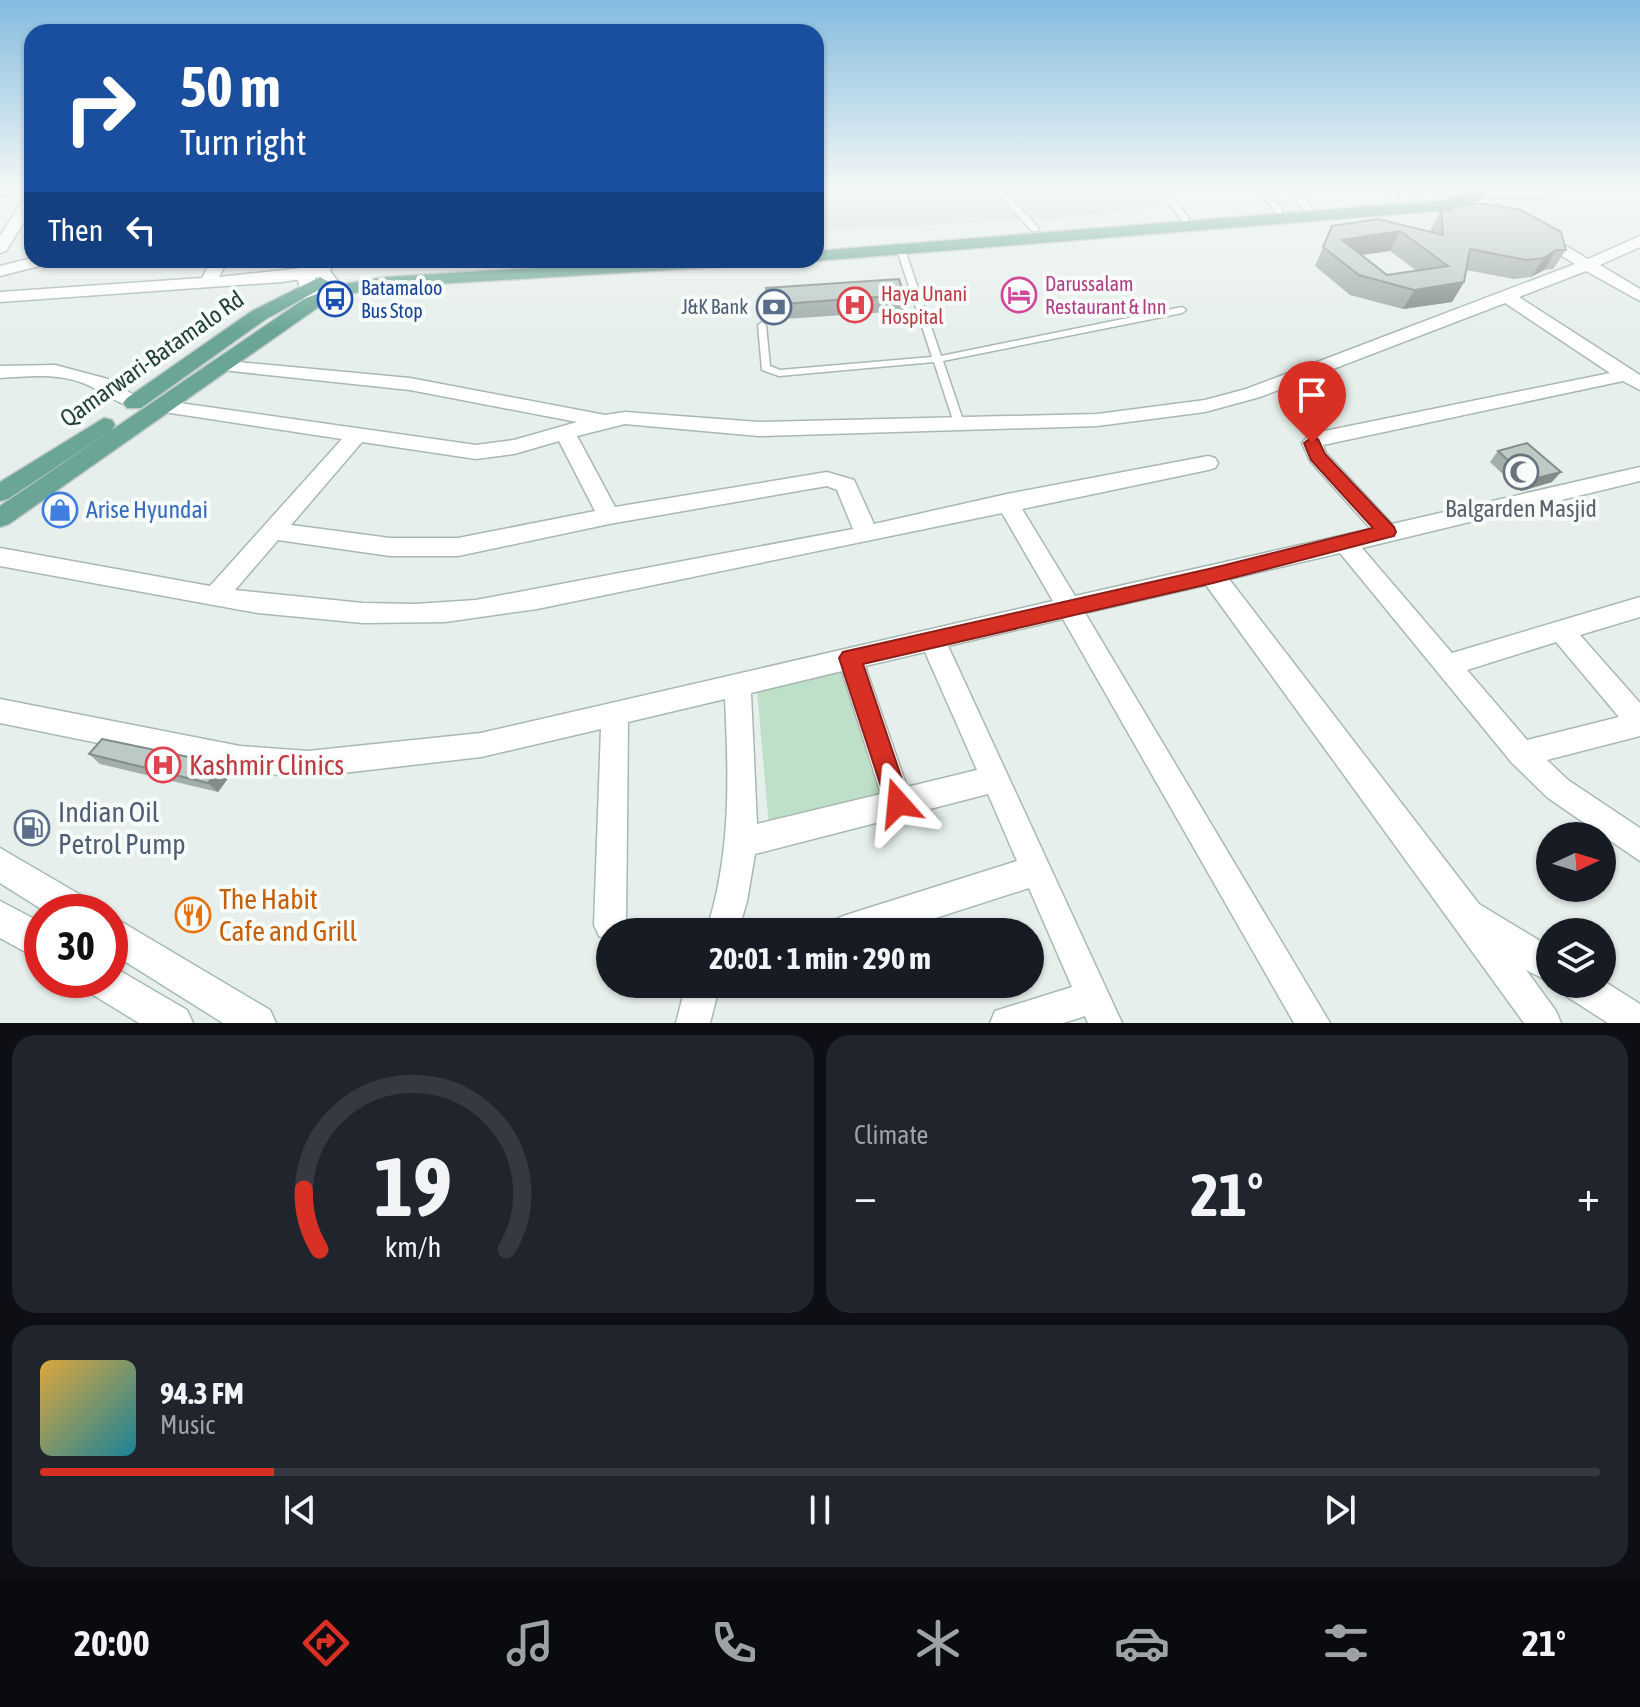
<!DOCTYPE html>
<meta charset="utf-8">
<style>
:root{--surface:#171b24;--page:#20242c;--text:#f1f3f6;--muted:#9ea1a6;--line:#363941;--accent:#d93025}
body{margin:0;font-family:"Asap Condensed",sans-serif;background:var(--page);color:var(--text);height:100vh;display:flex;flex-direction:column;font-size:30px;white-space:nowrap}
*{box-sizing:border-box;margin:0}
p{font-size:26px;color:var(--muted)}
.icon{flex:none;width:44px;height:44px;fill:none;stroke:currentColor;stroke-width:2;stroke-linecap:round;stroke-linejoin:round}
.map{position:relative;height:1023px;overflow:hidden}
.panel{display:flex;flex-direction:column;gap:12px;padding:12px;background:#0d0f14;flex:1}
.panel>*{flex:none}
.banner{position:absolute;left:24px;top:24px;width:800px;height:244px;border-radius:24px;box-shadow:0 2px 6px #0004;background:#1a4fa0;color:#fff;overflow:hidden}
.needle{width:52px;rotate:86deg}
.fabs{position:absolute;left:1536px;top:822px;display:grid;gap:16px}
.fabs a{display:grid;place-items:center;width:80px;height:80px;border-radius:50%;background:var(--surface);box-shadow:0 2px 6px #0004;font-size:40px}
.speed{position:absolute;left:24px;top:894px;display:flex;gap:16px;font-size:40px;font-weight:700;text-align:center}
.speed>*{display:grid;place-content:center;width:104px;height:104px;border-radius:50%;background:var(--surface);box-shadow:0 2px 6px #0004;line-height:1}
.speed .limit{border:12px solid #d22;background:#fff;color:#111}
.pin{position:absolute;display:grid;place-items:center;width:68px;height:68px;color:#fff;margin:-82px -34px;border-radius:50% 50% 50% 0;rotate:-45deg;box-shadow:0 0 8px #0007}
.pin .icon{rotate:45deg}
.me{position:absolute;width:88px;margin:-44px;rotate:342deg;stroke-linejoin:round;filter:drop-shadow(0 0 6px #0008)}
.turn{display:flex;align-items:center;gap:28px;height:168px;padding:0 24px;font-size:36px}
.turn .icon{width:104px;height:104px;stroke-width:2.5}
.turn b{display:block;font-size:56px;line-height:68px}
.then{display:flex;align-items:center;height:76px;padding:0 24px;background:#0003;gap:16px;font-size:30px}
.big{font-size:60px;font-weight:700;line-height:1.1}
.panel .tile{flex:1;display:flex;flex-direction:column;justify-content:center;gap:12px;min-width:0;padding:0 28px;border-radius:24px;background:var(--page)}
.panel .dial{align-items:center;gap:0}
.dial svg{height:208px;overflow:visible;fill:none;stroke:var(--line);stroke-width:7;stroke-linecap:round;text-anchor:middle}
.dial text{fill:var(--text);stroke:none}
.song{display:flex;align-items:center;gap:24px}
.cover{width:96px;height:96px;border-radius:12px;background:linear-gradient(135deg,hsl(40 70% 55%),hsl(190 70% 35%))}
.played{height:8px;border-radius:4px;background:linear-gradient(90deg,var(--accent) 15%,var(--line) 15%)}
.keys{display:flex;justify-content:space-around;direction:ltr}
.heat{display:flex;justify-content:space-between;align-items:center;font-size:44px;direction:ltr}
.panel .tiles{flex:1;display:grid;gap:12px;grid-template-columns:1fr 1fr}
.tile:last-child{grid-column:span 2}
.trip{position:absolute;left:596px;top:918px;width:448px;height:80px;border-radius:40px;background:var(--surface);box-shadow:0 2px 6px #0004;font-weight:700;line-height:80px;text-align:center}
.tabs{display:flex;height:128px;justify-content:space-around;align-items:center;background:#090b0e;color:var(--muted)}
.tabs .icon{width:56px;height:56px}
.tabs .selected{color:var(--accent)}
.tabs b{font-size:36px;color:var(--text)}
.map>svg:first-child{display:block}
.built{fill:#d4dfda}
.green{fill:#bfe0c8}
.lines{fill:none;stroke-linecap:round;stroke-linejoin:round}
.service-casing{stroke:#a8b8b2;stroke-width:3}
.minor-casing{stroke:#a8b8b2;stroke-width:3}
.tertiary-casing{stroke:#a8b8b2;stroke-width:3}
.secondary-casing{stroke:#a4bbb3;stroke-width:3}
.primary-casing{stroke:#c2cac8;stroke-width:3}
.service{fill:#fff;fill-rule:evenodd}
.minor{fill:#fff;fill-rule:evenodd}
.tertiary{fill:#fff;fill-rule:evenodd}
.secondary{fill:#fff;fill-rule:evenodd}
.primary{fill:#6aa596;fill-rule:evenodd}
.wall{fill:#a1aea9;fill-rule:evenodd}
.shaded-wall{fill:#838d89}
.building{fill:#bbcac4;stroke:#838d89;stroke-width:2;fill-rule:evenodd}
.route{fill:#d93025;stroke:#8d1f18;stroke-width:2}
.labels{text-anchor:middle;stroke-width:8;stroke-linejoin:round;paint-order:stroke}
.far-hotel-label{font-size:20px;fill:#b23c85;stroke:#f7fbf9;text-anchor:start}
.far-transit-label{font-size:20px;fill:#164399;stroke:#f7fbf9;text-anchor:start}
.far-health-label{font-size:20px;fill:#be3a42;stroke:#f7fbf9;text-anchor:start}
.far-service-label{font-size:20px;fill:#4e5e75;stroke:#f7fbf9;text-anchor:end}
.street-label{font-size:24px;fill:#24423a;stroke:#f7fbf9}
.worship-label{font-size:24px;fill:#5b616d;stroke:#f7fbf9}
.shop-label{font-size:24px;fill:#366cbe;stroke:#f7fbf9;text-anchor:start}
.near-health-label{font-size:28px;fill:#be3a42;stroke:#f7fbf9;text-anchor:start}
.near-service-label{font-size:28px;fill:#4e5e75;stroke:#f7fbf9;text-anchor:start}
.near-food-label{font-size:28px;fill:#c56008;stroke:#f7fbf9;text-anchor:start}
</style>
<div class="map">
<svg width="1640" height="1023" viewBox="0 0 1640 1023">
<rect width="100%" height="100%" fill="#e6efeb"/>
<!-- built -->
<path class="built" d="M816,189H1152L1164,206L1066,218L816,231Z"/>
<!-- green -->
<path class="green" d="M850,658L898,803L770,836L756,680Z"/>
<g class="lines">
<!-- service casing -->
<g class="service-casing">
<g id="service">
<path d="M32,189V193L0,196V192Z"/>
<path d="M994,189H1001L1038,227V231H1032Z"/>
<path d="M1159,189H1166L1188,217V221H1182Z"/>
<path d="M1257,189H1264L1282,209V213H1276Z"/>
<path d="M1287,189H1294L1311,206V210H1305Z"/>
<path d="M1382,189H1390L1399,198L1392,200Z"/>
<path d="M1406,189H1414L1420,195L1413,197Z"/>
<path d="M898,248L905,250L941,356L1182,307L1186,310L1182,313L943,361L964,423L959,426L954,423L934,362L779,376L762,370L758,325L762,322L766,325L770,366L780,370L932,357L897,250Z"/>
</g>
</g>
<!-- minor casing -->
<g class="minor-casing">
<g id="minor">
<path d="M1452,189H1470L1478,194L1477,189H1567C1550,202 1499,199 1478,194L1588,259L1640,236V247L1600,265L1640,289V301L1586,271L1519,297L1640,375V390L1623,381L1323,445L1326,453L1392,524L1640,467V481L1362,548L1452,653L1640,597V617L1580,635L1640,703V736L1547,760L1568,780L1640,828V861L1548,798L1512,763L1340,553L1229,579L1479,904L1550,947V982L1526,970L1556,1011L1561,1023H1524L1206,585L1085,613L1330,1023H1294L1063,619L948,646L1122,1023H1088L1085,1016L1063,1023H990L995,1011L1072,987L1029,888L892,932H827L832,921L843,916L1017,861L988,794L755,854L747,901L738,932H706C731,855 729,780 725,699L628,722L626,925L623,932H610V941L599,936L594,925L601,729L481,757L308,777L240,772L0,723V699L240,746L308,751L481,733L1053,601L1002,513L537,609L445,622L363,623L258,613L0,566V548L210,586L342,439L151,410L148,406L158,400L476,445L514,440L577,422L410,390L222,370L215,368L213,364L215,360L410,378L605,415L625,412L759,422L1097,414L1205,400L1246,389L1575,264ZM1505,303L1610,373L1310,434L1302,443L1310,461L1371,529L1075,596L1022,509L1208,470L1215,468L1218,463L1215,458L1208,456L1007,494L874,524L854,480L827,472L615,507L577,436L625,424L759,436L1097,426L1205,412L1260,397ZM559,441L595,511L458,538H390L291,525L362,442L476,459L514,454ZM827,486L837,490L853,529L476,600L415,604L363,603L235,590L278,540L390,556H458L609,524ZM1556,642L1619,717L1527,740L1467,670ZM925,652L977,770L907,787L865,666ZM842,671L881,794L757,824L751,693Z"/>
<path d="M32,193V209L6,251L0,253V236L27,194Z"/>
<path d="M32,258L53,260L51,263L0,276V266Z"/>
<path d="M212,260H228L219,277L321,266L329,271L321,276L282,282L0,302V292L202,278Z"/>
<path d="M55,365L108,379L145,402L142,406C124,411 101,389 83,383C57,373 28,376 0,378V366Z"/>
<path d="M1602,980L1640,1004V1023H1608L1566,996L1561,984H1602Z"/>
<path d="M686,984H720L710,1023H676Z"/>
</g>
</g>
<!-- tertiary casing -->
<g class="tertiary-casing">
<path id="tertiary" d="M304,260H336L330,271L347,293L344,297H332L314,274L322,302L313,308L306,306L296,275Z"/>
</g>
<!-- secondary casing -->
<g class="secondary-casing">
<g id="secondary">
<path d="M0,848L89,900L94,912H46L0,883Z"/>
<path d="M0,901L42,923V961L0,938Z"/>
<path d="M110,915L270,1010L276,1023H223L110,952Z"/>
<path d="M110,965L187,1010L193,1023H139L90,993L85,980H110Z"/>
</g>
</g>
<!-- primary casing -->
<g class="primary-casing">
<g id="primary">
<path d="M1474,189H1492L1481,200L1449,210L816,261L811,260H816V251L1448,200Z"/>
<path d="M663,260H760L751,265L386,287L354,293L320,306L9,524L0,527V506L306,298L344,284L386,277Z"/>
<path d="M320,277L329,282L326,286L266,319L141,408H127L123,403L127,398L252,311Z"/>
<path d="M104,418L112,420L115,425L112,430L8,499L0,501V482Z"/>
</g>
</g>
<!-- service -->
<use href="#service" class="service"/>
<!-- minor -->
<use href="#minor" class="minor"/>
<!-- tertiary -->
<use href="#tertiary" class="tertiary"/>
<!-- secondary -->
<use href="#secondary" class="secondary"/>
<!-- primary -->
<use href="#primary" class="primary"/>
</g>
<!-- wall -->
<g class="wall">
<path d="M1441,210L1566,250L1553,269L1544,270L1531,277L1514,279L1466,270L1464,282L1452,302L1403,309L1350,295L1315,266L1332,226L1431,232V229ZM1390,251L1417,271L1387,275L1361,255Z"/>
<path d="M766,288L904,295L903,311L769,320Z"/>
<path d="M1498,451L1552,482L1521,491L1490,462Z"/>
<path d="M89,754L232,773L218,792L100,764Z"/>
</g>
<!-- shaded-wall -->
<g class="shaded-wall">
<path d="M1400,231L1390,251L1338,258L1342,240Z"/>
<path d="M1556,250L1544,270L1531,277L1544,258Z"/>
<path d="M1464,282L1452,302L1403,309L1414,290Z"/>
<path d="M1561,472L1552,482L1521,491L1529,480Z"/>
<path d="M222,764L232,773L218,792L208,783Z"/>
</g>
<!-- building -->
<g class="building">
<path d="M1481,203L1521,210L1561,232L1566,250H1556L1544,258L1526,260L1470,249L1464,282L1414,290L1359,275L1323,247L1332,226L1378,219L1443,235L1441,210L1449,211L1457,206ZM1400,231L1448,266L1387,275L1342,240Z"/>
<path d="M899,279L904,295L768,305L766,288Z"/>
<path d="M1527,443L1561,472L1529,480L1498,451Z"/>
<path d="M102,739L222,764L208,783L89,754Z"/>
</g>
<!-- sky -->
<linearGradient id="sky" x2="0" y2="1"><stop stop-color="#84bce0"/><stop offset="0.57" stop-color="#f4f8f6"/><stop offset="1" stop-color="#f4f8f6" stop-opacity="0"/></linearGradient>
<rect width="1640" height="332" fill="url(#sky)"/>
<!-- route -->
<path class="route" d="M1312,437L1318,439L1325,454L1394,527L1396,532L1394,536L1213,583L863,664L910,803L906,811L898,814L889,811L839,658L843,652L1213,568L1373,528L1311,460L1304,443Z"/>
<!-- icons -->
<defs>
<g id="hotel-ring" transform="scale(1.8)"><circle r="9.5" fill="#f7fbf9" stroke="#d1479c" stroke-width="1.5"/><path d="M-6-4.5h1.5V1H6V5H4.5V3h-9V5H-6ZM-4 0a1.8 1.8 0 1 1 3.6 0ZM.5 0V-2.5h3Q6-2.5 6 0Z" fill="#d1479c"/></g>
<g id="bus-ring" transform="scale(1.8)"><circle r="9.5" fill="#f7fbf9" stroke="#1a4fb4" stroke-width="1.5"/><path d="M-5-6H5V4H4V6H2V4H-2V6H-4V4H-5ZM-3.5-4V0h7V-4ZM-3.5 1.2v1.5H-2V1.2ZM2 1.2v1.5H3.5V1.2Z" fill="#1a4fb4"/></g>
<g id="hospital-ring" transform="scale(1.8)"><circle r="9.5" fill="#f7fbf9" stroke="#e0444e" stroke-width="1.5"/><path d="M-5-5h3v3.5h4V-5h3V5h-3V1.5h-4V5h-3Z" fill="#e0444e"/></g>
<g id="bank-ring" transform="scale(1.8)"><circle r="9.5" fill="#f7fbf9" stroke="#5c6f8a" stroke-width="1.5"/><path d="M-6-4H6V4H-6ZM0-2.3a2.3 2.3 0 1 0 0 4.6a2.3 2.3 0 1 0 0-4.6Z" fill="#5c6f8a"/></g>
<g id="mosque-ring" transform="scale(1.8)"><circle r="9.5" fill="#f7fbf9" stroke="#6b7280" stroke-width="1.5"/><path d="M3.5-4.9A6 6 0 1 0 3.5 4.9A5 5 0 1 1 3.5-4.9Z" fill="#6b7280"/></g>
<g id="shop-ring" transform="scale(1.8)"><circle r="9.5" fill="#f7fbf9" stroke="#3f7fe0" stroke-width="1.5"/><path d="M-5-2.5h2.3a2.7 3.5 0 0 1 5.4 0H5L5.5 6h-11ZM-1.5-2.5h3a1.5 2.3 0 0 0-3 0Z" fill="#3f7fe0"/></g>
<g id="fuel-ring" transform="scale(1.8)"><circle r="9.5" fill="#f7fbf9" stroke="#5c6f8a" stroke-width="1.5"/><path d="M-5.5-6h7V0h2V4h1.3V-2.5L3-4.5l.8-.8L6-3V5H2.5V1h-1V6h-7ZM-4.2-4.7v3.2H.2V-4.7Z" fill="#5c6f8a"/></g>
<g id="restaurant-ring" transform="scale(1.8)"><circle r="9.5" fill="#f7fbf9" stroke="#e8710a" stroke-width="1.5"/><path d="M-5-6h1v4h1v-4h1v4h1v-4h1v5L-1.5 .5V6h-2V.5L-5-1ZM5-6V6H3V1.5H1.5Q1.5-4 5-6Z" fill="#e8710a"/></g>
</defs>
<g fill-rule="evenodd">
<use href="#hotel-ring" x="1019" y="295"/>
<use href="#bus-ring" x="335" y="299"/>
<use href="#hospital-ring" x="855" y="305"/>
<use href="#bank-ring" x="774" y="307"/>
<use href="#mosque-ring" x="1521" y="472"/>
<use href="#shop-ring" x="60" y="510"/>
<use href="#hospital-ring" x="163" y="765"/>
<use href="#fuel-ring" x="32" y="828"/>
<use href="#restaurant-ring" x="193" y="915"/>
</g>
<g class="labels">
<!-- far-hotel labels -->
<g class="far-hotel-label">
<text x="1045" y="291">Darussalam<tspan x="1045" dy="23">Restaurant &amp; Inn</tspan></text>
</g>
<!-- far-transit labels -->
<g class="far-transit-label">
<text x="361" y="295">Batamaloo<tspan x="361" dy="23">Bus Stop</tspan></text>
</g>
<!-- far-health labels -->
<g class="far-health-label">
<text x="881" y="301">Haya Unani<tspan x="881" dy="23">Hospital</tspan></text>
</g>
<!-- far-service labels -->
<g class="far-service-label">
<text x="748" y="314">J&amp;K Bank</text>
</g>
<!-- street labels -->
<g class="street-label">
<text transform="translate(152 359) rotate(-35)" y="8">Qamarwari-Batamalo Rd</text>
</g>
<!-- worship labels -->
<g class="worship-label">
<text x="1521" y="517">Balgarden Masjid</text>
</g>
<!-- shop labels -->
<g class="shop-label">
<text x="86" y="518">Arise Hyundai</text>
</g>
<!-- near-health labels -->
<g class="near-health-label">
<text x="189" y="775">Kashmir Clinics</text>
</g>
<!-- near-service labels -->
<g class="near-service-label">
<text x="58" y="822">Indian Oil<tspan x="58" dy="32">Petrol Pump</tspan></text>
</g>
<!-- near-food labels -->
<g class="near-food-label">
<text x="219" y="909">The Habit<tspan x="219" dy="32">Cafe and Grill</tspan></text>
</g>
</g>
</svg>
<div class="fabs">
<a><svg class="needle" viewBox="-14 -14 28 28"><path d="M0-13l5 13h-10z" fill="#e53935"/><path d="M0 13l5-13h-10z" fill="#9ea1a6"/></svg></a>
<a><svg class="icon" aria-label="layers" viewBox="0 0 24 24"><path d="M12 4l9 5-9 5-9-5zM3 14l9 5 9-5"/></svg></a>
</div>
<div class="speed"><div class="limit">30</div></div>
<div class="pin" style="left:1312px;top:443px;background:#d93025"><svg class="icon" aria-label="arrive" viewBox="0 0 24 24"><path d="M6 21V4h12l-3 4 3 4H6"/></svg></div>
<svg class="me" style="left:898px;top:803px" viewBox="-20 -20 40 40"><path d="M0-17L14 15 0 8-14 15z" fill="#d93025" stroke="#fff" stroke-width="4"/></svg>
<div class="trip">20:01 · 1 min · 290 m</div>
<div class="banner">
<div class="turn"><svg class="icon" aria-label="right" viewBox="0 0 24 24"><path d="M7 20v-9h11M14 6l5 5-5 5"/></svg><div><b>50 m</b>Turn right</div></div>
<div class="then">Then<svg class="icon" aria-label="left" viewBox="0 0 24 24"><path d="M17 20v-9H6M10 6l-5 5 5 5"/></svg></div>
</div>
</div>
<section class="panel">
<div class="tiles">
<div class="tile dial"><svg viewBox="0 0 100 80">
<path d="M14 69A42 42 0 1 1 86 69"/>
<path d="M14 69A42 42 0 0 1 8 46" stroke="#d93025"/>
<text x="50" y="56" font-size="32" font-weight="700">19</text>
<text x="50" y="72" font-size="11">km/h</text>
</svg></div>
<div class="tile"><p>Climate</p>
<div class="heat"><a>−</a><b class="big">21°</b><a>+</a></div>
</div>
<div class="tile">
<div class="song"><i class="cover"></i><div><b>94.3 FM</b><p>Music</p></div></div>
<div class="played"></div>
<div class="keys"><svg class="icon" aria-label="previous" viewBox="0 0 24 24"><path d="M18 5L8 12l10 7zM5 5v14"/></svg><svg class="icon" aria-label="pause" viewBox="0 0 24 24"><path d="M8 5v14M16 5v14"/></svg><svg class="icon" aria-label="next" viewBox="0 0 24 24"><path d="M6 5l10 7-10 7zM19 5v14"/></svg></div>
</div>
</div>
</section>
<nav class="tabs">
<b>20:00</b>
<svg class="icon selected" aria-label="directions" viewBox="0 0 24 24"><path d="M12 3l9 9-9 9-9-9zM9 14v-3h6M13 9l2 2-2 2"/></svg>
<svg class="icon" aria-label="music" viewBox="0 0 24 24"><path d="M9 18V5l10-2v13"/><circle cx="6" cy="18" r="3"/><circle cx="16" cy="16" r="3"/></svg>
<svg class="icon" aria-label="phone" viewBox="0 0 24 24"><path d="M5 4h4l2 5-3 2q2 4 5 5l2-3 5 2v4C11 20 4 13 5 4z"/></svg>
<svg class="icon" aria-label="climate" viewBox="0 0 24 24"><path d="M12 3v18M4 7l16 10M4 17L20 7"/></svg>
<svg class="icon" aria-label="car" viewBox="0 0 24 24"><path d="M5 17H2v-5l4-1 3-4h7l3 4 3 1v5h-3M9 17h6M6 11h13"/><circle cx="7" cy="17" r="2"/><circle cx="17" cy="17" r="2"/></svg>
<svg class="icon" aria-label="filters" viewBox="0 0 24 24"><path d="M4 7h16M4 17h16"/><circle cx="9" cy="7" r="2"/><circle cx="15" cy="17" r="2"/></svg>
<b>21°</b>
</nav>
